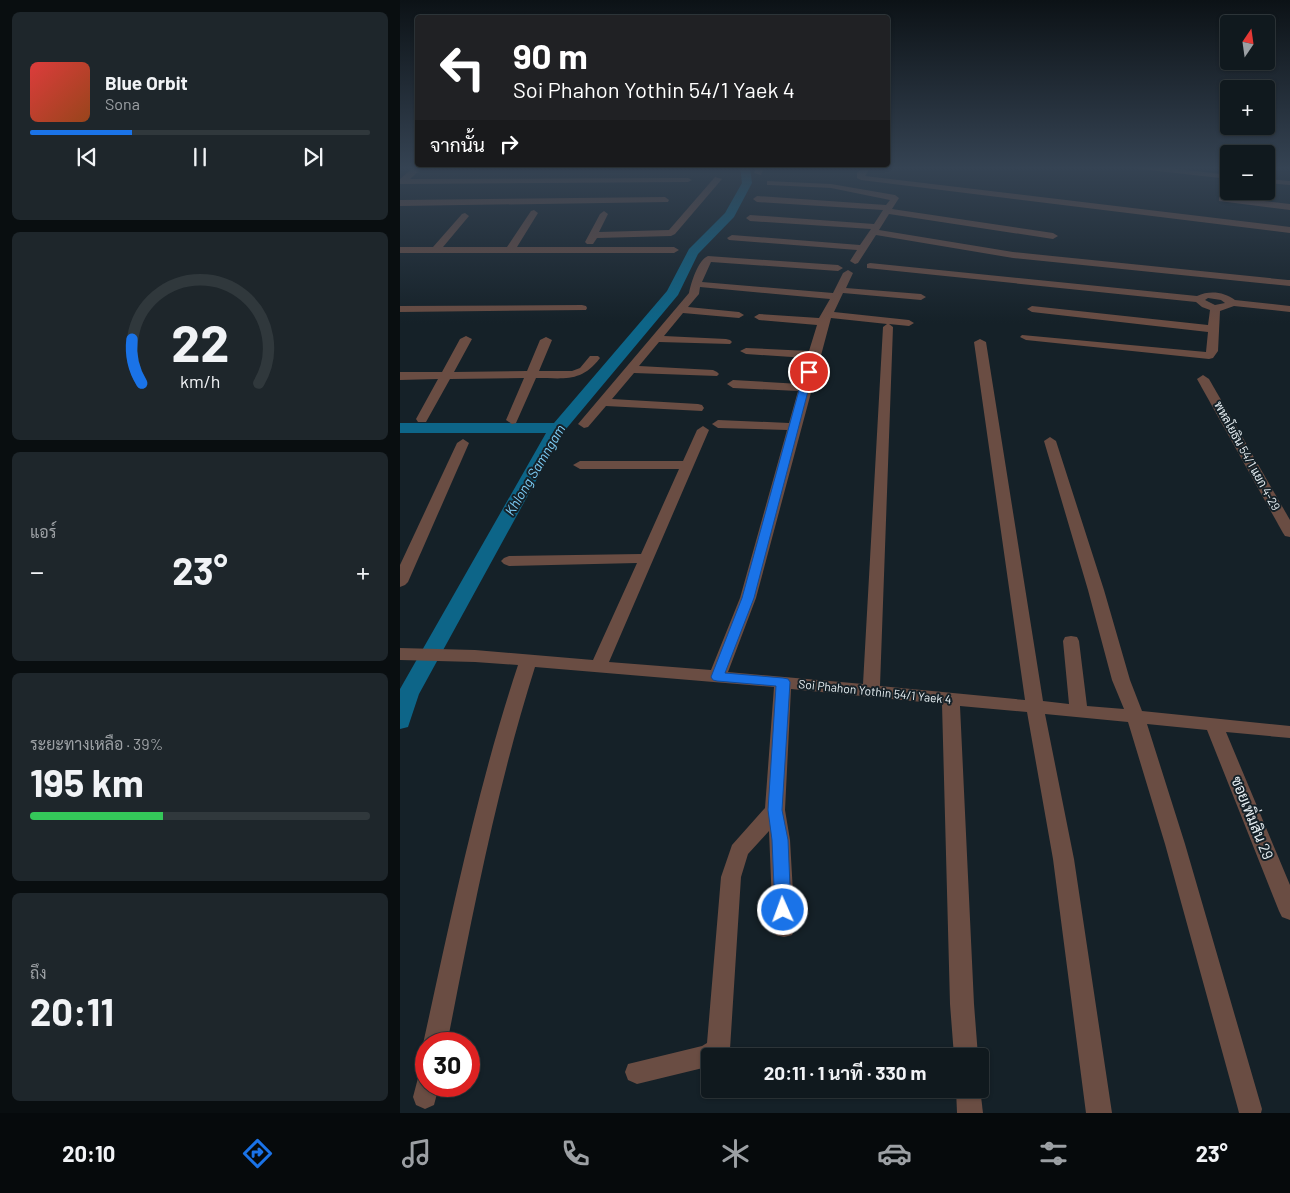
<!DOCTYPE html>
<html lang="th">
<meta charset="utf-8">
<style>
:root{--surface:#10191e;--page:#1e262b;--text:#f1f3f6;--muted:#9ca0a4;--line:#30383c;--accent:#1a73e8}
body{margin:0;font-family:Barlow,Sarabun,sans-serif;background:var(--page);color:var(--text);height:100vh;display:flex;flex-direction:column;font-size:19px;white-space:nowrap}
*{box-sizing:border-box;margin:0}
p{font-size:16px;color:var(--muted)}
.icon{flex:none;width:28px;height:28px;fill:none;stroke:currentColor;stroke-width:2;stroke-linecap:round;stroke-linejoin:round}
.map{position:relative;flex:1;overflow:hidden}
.side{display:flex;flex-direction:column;gap:12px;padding:12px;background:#090e10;width:400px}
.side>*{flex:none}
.banner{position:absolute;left:15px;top:15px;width:475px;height:152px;border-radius:5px;box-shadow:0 1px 4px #0004,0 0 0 1px var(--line);background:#202124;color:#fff;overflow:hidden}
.needle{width:32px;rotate:13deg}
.tools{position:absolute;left:820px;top:15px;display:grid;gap:10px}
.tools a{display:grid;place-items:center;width:55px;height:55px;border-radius:5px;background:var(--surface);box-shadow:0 1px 4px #0004,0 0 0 1px var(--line);font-size:25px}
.speed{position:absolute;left:15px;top:1032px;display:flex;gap:10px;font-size:25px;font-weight:700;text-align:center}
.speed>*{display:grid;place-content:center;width:65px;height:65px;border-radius:50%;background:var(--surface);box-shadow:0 1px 4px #0004,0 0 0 1px var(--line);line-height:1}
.speed .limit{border:8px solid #d22;background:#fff;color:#111}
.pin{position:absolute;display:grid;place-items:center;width:42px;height:42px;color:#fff;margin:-21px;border:2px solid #fff;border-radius:50%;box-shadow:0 1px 5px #0007}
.me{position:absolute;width:55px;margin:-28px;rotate:358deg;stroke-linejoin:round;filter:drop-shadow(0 0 4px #0008)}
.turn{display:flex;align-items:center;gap:18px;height:105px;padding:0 15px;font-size:22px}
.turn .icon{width:65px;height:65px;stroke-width:2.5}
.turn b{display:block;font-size:35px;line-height:42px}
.then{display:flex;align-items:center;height:48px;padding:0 15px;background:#0003;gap:10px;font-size:19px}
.big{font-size:38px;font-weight:700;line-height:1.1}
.side .tile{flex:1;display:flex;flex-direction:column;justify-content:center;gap:8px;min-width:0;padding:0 18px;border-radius:8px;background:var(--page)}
.side .dial{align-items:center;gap:0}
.dial svg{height:130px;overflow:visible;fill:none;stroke:var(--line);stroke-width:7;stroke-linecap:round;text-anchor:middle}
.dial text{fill:var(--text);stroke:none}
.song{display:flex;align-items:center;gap:15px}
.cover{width:60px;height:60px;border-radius:8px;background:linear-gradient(135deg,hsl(0 70% 55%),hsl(20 70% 35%))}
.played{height:5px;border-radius:2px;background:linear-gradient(90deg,var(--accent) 30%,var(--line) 30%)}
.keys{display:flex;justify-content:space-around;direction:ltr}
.heat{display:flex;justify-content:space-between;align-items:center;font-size:28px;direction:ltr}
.charge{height:8px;border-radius:4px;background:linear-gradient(90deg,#34c759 39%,var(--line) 0)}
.trip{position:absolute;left:301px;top:1048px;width:288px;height:50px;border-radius:5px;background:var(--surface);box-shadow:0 1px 4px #0004,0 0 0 1px var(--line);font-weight:700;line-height:50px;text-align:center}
.dock{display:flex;height:80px;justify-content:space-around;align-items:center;background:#060a0c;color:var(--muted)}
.dock .icon{width:35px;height:35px}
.dock .current{color:var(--accent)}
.dock b{font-size:22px;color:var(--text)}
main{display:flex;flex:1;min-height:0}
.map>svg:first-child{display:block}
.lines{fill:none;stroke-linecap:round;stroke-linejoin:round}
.canal{fill:#0d6588;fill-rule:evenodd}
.minor{fill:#6a4d43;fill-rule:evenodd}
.route{fill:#1a73e8;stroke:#114b97}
.labels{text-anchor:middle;stroke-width:4;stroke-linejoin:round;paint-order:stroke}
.street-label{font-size:12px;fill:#e7eff3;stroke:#152128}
.water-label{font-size:14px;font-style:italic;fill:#7dcef8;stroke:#152128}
.near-street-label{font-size:15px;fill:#e7eff3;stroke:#152128}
</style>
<main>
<section class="side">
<div class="tile">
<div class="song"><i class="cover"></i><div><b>Blue Orbit</b><p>Sona</p></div></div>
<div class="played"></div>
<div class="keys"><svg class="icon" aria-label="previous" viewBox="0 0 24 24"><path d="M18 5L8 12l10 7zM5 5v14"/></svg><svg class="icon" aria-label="pause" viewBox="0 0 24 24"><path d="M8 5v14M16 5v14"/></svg><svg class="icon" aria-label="next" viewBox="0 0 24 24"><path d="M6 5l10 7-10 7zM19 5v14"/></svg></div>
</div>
<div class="tile dial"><svg viewBox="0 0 100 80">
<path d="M14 69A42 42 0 1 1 86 69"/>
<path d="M14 69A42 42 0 0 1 8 42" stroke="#1a73e8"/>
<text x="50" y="56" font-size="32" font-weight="700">22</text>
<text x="50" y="72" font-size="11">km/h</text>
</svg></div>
<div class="tile"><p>แอร์</p>
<div class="heat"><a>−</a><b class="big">23°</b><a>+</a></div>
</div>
<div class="tile"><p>ระยะทางเหลือ · 39%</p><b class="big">195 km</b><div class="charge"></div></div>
<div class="tile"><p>ถึง</p><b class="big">20:11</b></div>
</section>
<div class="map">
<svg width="890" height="1113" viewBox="0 0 890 1113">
<rect width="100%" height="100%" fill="#152128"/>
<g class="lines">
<!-- canal -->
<path class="canal" d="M340,167H350L352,183L334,217L298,254L278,295L161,435L19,694L8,727L0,729V689L146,433H0V423H154L267,291L289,249L325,213L342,183Z"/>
<!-- minor -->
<g class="minor">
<path d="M14,167H23L10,179L288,178L292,180L288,182L0,184V179Z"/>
<path d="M356,167H364L361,175L354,173Z"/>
<path d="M463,167H471L465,176L890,227V233L461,180L457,178V173Z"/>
<path d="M736,167H761L829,175V179L740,169Z"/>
<path d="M315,177L322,179L275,234L271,236L197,238L193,244H187L185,242L200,214L204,211L208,214L199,232L269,230Z"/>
<path d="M866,179L890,181V185L866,183Z"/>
<path d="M367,181L431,184L495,195L499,198L492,209L653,233L658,236L653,239L489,214L479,230L613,252L888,280H890V286L613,258L476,235L458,263L455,264L450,261L457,250L329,240L327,238L332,235L460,245L471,229L350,221L346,218L350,215L474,224L483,210L357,202L353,199L357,196L486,205L490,200L431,188L370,185H367Z"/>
<path d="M822,196L890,204V210L819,201V197Z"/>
<path d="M265,197L269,200L268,202L0,206V200Z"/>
<path d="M134,210L138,213L117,247H274L279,250L274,253H0V247H33L62,214L65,213L69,216L43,247H107L131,211Z"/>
<path d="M308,256L438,265L443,268L438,271L311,262L302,282L433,293L443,273L448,270L453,273L446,288L521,294L526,297L521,300L443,293L434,312L509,320L514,323L509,326L489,324L493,327L480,686L625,700L574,342L580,339L586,342L643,701L669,704L663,641L665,637L671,636L677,637L679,641L687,706L724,709L712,680L688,590L644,441L650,437L656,441L704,590L730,680L742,711L890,726V738L826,732L890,885V920L882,917L879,911L807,730L747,724L785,844L862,1109L861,1113H839L838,1109L765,844L728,722L645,714L674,859L712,1113H686L653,859L627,712L560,706L574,1004L578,1056H554L550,1004L542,704L391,689L385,810L390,840L395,928L392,935L384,937L376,935L373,928L369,831L348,854L341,877L330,1049L327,1056H310V1066L307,1067L237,1084L228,1080L225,1072L228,1064L302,1046L307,1043L321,877L332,845L365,808L374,687L135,667C96,790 72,917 47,1044H26V1051L23,1044C51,917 77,789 118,665L75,662L0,660V648L75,650L193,660L237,563L109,566L104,564L101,561L104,558L109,556L241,554L279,469H180L173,465L180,461H283L297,430L303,426L309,430L209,662L311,670L340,598L387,430L318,428L312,424L318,420L389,423L398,391L333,388L327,384L333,380L400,384L407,358L346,354L340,351L346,348L409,351L417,325L359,320L354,317L359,314L419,318L430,299L300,287L299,294L288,307L339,312L344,315L339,318L283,313L264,336L326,339L330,340L332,342L330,344L259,342L239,366L313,370L317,372L319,374L317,376L234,373L212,399L298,404L302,405L304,408L302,411L206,406L188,427L184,428L178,424L289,293C291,283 298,260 308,256ZM431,318L487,324L483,327L463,684L328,672L356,598Z"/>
<path d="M470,263L797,296C810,290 824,292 835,300L890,306V312L834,306L820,311L818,351L813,358L809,359L626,340L620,337L622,335L806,352L808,332L632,312L627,309L632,306L808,325L810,310L802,307L796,302L467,268V264ZM808,298L821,300L825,303L815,305L805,300Z"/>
<path d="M182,305L186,306L187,308L186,310L0,312V306Z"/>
<path d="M66,336L72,339L54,372L127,371L140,340L146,337L152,340L139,371H172L180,368L190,356H198L200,358C181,383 164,378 136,378L116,423L112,424L106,420L124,378L50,379L26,422H18L16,419L38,379L0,380V372H42L60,339Z"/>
<path d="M803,375L809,379L890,520V537L885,536L883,533L797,379Z"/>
<path d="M63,439L69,443L8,582L5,585L0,587V565L57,443Z"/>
<path d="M26,1074V1086H39L34,1105L25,1109L16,1105L13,1097L18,1078Z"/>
<path d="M556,1089L580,1088L583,1113H557Z"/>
</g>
</g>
<!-- sky -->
<linearGradient id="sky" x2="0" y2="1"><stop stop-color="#0c1216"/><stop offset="0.52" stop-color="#354353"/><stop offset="1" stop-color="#354353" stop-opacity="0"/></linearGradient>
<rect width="890" height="323" fill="url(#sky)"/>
<!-- route -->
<path class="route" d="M409,369L413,372L354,598L325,673L383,678L388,679L390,682L382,810L388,840L391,910L389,915L383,917L377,915L375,910L372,840L368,810L376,686L317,681L313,680L311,677L342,598L404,372Z"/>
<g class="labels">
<!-- street labels -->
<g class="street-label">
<text transform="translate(847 456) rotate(61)" y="4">พหลโยธิน 54/1 แยก 4-29</text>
<text transform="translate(475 692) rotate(6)" y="4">Soi Phahon Yothin 54/1 Yaek 4</text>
</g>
<!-- water labels -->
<g class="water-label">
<text transform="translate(135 470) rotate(-59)" y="5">Khlong Samngam</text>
</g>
<!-- near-street labels -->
<g class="near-street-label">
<text transform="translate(852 818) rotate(68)" y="5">ซอยเพิ่มสิน 29</text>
</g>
</g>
</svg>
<div class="tools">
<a><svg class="needle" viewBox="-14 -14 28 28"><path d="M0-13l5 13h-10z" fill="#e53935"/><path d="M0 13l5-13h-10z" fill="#9ca0a4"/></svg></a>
<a>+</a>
<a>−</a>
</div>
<div class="speed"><div class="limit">30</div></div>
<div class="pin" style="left:409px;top:372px;background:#d93025"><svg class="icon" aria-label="arrive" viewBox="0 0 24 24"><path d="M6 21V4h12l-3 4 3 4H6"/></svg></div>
<svg class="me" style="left:383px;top:910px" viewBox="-20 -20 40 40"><circle r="17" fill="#1a73e8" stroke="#fff" stroke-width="3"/><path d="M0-11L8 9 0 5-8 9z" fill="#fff"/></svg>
<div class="trip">20:11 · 1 นาที · 330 m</div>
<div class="banner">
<div class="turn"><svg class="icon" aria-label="left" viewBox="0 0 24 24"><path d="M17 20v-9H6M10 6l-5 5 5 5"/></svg><div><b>90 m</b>Soi Phahon Yothin 54/1 Yaek 4</div></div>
<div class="then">จากนั้น<svg class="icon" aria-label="right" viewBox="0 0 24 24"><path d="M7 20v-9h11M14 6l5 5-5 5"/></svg></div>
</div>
</div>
</main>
<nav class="dock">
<b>20:10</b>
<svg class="icon current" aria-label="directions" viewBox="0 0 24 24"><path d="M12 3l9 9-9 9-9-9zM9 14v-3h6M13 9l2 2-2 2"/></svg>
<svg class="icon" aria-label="music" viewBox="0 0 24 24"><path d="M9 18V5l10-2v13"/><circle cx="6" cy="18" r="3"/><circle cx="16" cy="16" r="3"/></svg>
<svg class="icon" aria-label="phone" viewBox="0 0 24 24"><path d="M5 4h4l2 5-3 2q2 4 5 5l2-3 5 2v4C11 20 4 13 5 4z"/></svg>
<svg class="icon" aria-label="climate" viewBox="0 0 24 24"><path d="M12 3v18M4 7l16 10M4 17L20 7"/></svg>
<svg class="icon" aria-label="car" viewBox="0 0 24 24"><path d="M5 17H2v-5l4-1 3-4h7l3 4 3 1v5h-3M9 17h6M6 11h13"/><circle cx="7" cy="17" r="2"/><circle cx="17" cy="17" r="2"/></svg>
<svg class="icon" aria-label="filters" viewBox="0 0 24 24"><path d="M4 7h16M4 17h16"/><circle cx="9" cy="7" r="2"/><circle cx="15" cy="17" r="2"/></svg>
<b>23°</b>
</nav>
